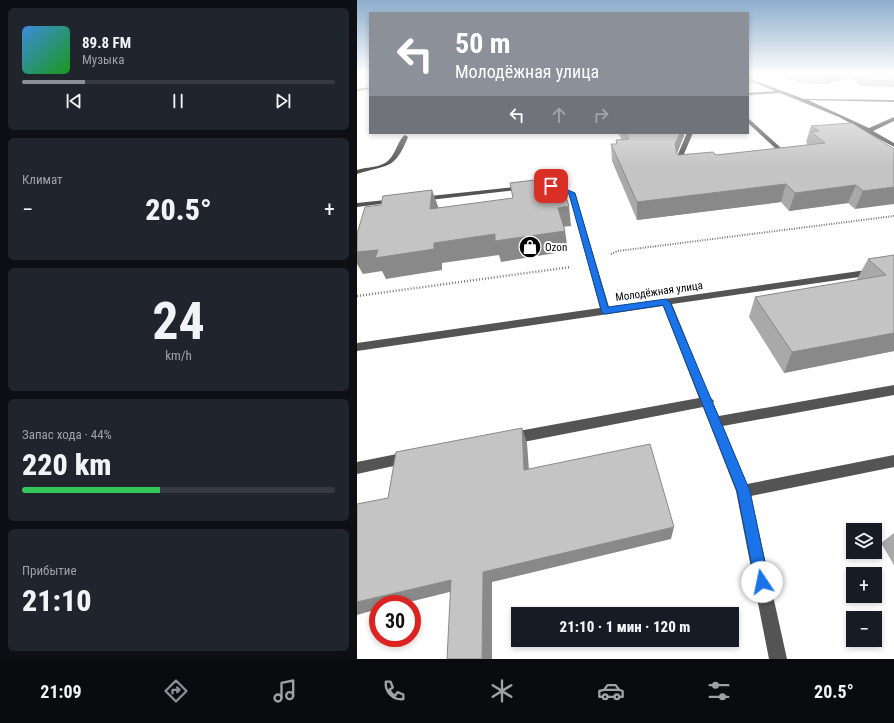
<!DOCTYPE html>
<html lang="ru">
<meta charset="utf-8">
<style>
:root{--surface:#171b24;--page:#20242c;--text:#f1f3f6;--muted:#9ea1a6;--line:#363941;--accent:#8c9099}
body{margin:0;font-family:"Roboto Condensed",sans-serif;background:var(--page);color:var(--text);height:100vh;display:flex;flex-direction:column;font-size:15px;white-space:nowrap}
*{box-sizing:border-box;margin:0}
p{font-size:13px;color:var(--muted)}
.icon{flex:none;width:22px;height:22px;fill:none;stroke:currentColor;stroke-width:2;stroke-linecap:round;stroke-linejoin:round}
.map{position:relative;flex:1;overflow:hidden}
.panel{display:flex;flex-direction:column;gap:8px;padding:8px;background:#0d0f14;width:357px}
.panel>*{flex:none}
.banner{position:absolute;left:12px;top:12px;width:380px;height:122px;border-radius:0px;box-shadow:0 2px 6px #0003;background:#8c9099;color:#fff;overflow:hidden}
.buttons{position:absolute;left:489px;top:523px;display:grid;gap:8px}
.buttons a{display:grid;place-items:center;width:36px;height:36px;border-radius:0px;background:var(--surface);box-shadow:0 2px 6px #0003;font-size:20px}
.speed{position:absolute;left:12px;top:595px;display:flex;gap:8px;font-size:20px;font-weight:700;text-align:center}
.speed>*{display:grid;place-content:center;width:52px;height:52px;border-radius:50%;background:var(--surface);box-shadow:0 2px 6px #0003;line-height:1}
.speed .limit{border:6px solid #d22;background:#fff;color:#111}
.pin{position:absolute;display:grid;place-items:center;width:34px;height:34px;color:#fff;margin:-17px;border-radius:8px;box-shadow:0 2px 6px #0006}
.me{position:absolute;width:44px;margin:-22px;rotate:349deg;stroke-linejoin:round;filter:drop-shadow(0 0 3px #0008)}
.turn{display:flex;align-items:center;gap:14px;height:84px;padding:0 20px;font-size:18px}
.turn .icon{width:52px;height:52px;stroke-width:2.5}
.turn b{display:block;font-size:28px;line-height:34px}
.lanes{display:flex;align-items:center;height:38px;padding:0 20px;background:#0003;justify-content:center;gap:20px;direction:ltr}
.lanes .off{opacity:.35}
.big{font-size:30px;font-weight:800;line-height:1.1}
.panel .card{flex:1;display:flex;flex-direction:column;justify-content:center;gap:6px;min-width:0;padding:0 14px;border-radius:6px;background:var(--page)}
.panel .dial{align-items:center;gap:0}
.dial b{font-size:52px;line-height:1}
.song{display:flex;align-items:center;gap:12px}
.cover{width:48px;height:48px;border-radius:6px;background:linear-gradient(135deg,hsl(210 70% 55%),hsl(120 70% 35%))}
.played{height:4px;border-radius:2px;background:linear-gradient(90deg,var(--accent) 20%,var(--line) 20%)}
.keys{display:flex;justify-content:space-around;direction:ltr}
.heat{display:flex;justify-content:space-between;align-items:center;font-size:22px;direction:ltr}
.charge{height:6px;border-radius:3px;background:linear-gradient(90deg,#34c759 44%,var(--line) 0)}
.trip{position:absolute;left:154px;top:607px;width:228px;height:40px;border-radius:0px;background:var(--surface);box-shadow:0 2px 6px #0003;font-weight:800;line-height:40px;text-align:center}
.menu{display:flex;height:64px;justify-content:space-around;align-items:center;background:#090b0e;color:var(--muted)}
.menu .icon{width:28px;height:28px}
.menu .active{color:var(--accent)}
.menu b{font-size:18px;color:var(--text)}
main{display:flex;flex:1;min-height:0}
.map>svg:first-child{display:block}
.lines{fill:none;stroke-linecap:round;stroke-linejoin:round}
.path-far1{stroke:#767676;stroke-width:2;stroke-dasharray:1 1.5;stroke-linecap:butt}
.path{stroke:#767676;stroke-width:2.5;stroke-dasharray:1 2;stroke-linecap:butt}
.minor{fill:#545454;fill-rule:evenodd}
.wall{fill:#a9a9a9}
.shaded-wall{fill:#898989}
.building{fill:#c4c4c4;stroke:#898989}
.route{fill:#1a73e8;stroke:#114b97}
.labels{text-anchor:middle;stroke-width:4;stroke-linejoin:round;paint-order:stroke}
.poi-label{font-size:11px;fill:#000;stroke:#fff;text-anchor:start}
.street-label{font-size:11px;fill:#000;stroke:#fff}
</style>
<main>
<section class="panel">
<div class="card">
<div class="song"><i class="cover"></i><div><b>89.8 FM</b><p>Музыка</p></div></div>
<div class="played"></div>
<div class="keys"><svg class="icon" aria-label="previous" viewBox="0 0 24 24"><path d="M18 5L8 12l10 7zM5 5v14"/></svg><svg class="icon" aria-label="pause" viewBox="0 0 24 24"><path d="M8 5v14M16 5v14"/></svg><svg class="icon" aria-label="next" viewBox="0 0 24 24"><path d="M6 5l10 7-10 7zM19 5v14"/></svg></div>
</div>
<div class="card"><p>Климат</p>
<div class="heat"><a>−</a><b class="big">20.5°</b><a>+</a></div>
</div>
<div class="card dial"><b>24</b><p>km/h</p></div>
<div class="card"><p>Запас хода · 44%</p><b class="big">220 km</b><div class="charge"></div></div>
<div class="card"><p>Прибытие</p><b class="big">21:10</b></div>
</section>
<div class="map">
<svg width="537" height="659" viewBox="0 0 537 659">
<rect width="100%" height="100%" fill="#fff"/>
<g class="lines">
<!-- path-far1 -->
<path class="path-far1" d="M254,254L261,251L537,216"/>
<!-- path -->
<path class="path" d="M0,296L214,267"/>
<!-- minor -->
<g class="minor">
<path d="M391,78L447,99L537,100V102L451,100L512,128L537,117V121L516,131L537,143V147L482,117L423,93L391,95V93L418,91L391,80Z"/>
<path d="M13,87V89L0,91V89Z"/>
<path d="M391,118L433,156V158H429L391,123Z"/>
<path d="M330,133H336L324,161V168L319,169L318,161Z"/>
<path d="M48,135L51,137C37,171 31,164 0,174V170C9,167 20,168 28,163C39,157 40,140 48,135Z"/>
<path d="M195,184L218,193L252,307L537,266V272L315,304L353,397L357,401L356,403L362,416L537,385V395L366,426L390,484L537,455V467L394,496L430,659H412L379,491L346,407L156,444L152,442L150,438L152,434L156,432L342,398L306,306L0,351V343L243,308L212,194L193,187L192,186Z"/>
<path d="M167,186L170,188L169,189L64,201L61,199L64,197Z"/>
<path d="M38,199L42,201L40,202L0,207V203Z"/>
<path d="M50,452L55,454L56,458L55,462L0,474V462Z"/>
</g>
</g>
<!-- wall -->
<g class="wall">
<path d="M419,74H537V87L502,86L495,77L468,84L445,83Z"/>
<path d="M454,126L537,149L498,209L491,203L432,211L424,202L280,220L255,161L254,144H259V140H265L261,133H327V136L320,153V154L322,155H359L450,145V143L449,142Z"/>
<path d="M537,255V351L427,373L392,317L398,297L501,280L500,279L511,259Z"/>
<path d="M537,533V565L524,543Z"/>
</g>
<!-- shaded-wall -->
<g class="shaded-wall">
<path d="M485,74H496L495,77L468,84L469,78Z"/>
<path d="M323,133H327V136L317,160L318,144Z"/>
<path d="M429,184L424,202L280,220V202Z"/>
<path d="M499,185L491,203L432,211L438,193Z"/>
<path d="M537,187V204L498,209L506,191Z"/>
<path d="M75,190L82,209H73Z"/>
<path d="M212,206L214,226L204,227L201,208Z"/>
<path d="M208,231L211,251L144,262L142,255L85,263V270L29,279L25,271L6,274L0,264V252L77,243L138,234Z"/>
<path d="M537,333V351L427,373L435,352Z"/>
<path d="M165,428L170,443L173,484L167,470Z"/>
<path d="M317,527L314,539L135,582V659H125L126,572Z"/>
<path d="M94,580L105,589L44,604H21V609L0,615V602Z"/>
</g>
<!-- building -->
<g class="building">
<path d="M438,74H485L469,78L446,77Z"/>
<path d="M500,74H537V81L504,80Z"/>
<path d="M495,123L537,149V187L506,191L499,185L438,193L429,184L280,202L254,144H260L259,140L272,139L268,133H323L318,144L320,154L322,155L356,152L359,155L468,143L454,132L462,131L454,126Z"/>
<path d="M202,177L212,206L201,208L208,231L138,241V234L77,243V249L18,258L21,250L0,252V234L8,207L24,205L26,196L75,190L73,209L156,198L153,183Z"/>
<path d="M537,255V333L435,352L398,297L529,275L511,259Z"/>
<path d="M165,428L167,470L293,444L317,527L126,572L125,659H90L94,580L0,602V504L31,498L39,452Z"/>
</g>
<!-- sky -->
<linearGradient id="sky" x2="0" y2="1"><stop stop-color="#8cadcc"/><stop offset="0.44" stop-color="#fff"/><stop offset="1" stop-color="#fff" stop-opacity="0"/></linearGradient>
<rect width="537" height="167" fill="url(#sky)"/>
<!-- route -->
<path class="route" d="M192,184H196L218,193L251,307L309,299L313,302L393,491L412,582L410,588L405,590L400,588L398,582L380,491L306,305L248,314L245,313L212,194L192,187Z"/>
<!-- icons -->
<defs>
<g id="shop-disc" transform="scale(1.15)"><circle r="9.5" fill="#000" stroke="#fff"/><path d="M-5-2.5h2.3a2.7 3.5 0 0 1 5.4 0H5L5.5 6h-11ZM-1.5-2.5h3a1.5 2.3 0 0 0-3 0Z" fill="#fff"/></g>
</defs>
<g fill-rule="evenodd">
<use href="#shop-disc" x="173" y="247"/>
</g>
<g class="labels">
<!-- poi labels -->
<g class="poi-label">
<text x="188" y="251">Ozon</text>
</g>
<!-- street labels -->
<g class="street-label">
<text transform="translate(302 291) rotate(-8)" y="4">Молодёжная улица</text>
</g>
</g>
</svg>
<div class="buttons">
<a><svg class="icon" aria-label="layers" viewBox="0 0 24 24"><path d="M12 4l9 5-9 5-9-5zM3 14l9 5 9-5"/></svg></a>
<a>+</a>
<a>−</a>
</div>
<div class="speed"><div class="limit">30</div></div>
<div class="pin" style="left:194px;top:186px;background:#d93025"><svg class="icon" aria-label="arrive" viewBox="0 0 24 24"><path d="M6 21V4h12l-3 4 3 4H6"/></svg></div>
<svg class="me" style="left:405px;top:582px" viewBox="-20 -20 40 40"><circle r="19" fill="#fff"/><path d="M0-13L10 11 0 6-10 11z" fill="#1a73e8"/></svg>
<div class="trip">21:10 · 1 мин · 120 m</div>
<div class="banner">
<div class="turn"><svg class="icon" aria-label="left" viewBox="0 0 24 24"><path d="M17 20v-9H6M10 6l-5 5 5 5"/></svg><div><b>50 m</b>Молодёжная улица</div></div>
<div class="lanes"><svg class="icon" aria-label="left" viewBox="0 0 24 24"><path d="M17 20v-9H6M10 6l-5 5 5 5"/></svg><svg class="icon off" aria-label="ahead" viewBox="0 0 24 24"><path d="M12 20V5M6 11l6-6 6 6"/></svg><svg class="icon off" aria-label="right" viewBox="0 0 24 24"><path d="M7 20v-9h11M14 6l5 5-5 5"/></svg></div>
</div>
</div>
</main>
<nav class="menu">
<b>21:09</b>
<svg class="icon active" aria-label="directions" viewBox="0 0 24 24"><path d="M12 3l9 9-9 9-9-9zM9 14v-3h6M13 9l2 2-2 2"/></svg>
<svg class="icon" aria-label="music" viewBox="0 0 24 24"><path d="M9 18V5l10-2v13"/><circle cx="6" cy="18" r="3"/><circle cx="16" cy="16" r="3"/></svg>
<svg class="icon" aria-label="phone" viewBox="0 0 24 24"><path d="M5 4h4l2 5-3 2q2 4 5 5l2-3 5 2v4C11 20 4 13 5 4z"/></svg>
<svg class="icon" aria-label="climate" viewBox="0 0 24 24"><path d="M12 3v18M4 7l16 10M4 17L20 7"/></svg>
<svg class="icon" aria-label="car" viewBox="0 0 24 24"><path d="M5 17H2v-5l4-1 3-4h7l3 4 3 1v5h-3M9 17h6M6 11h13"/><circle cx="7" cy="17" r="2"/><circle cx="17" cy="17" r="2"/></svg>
<svg class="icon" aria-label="filters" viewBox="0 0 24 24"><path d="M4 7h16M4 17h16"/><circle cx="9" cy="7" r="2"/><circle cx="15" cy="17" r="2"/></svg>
<b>20.5°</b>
</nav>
